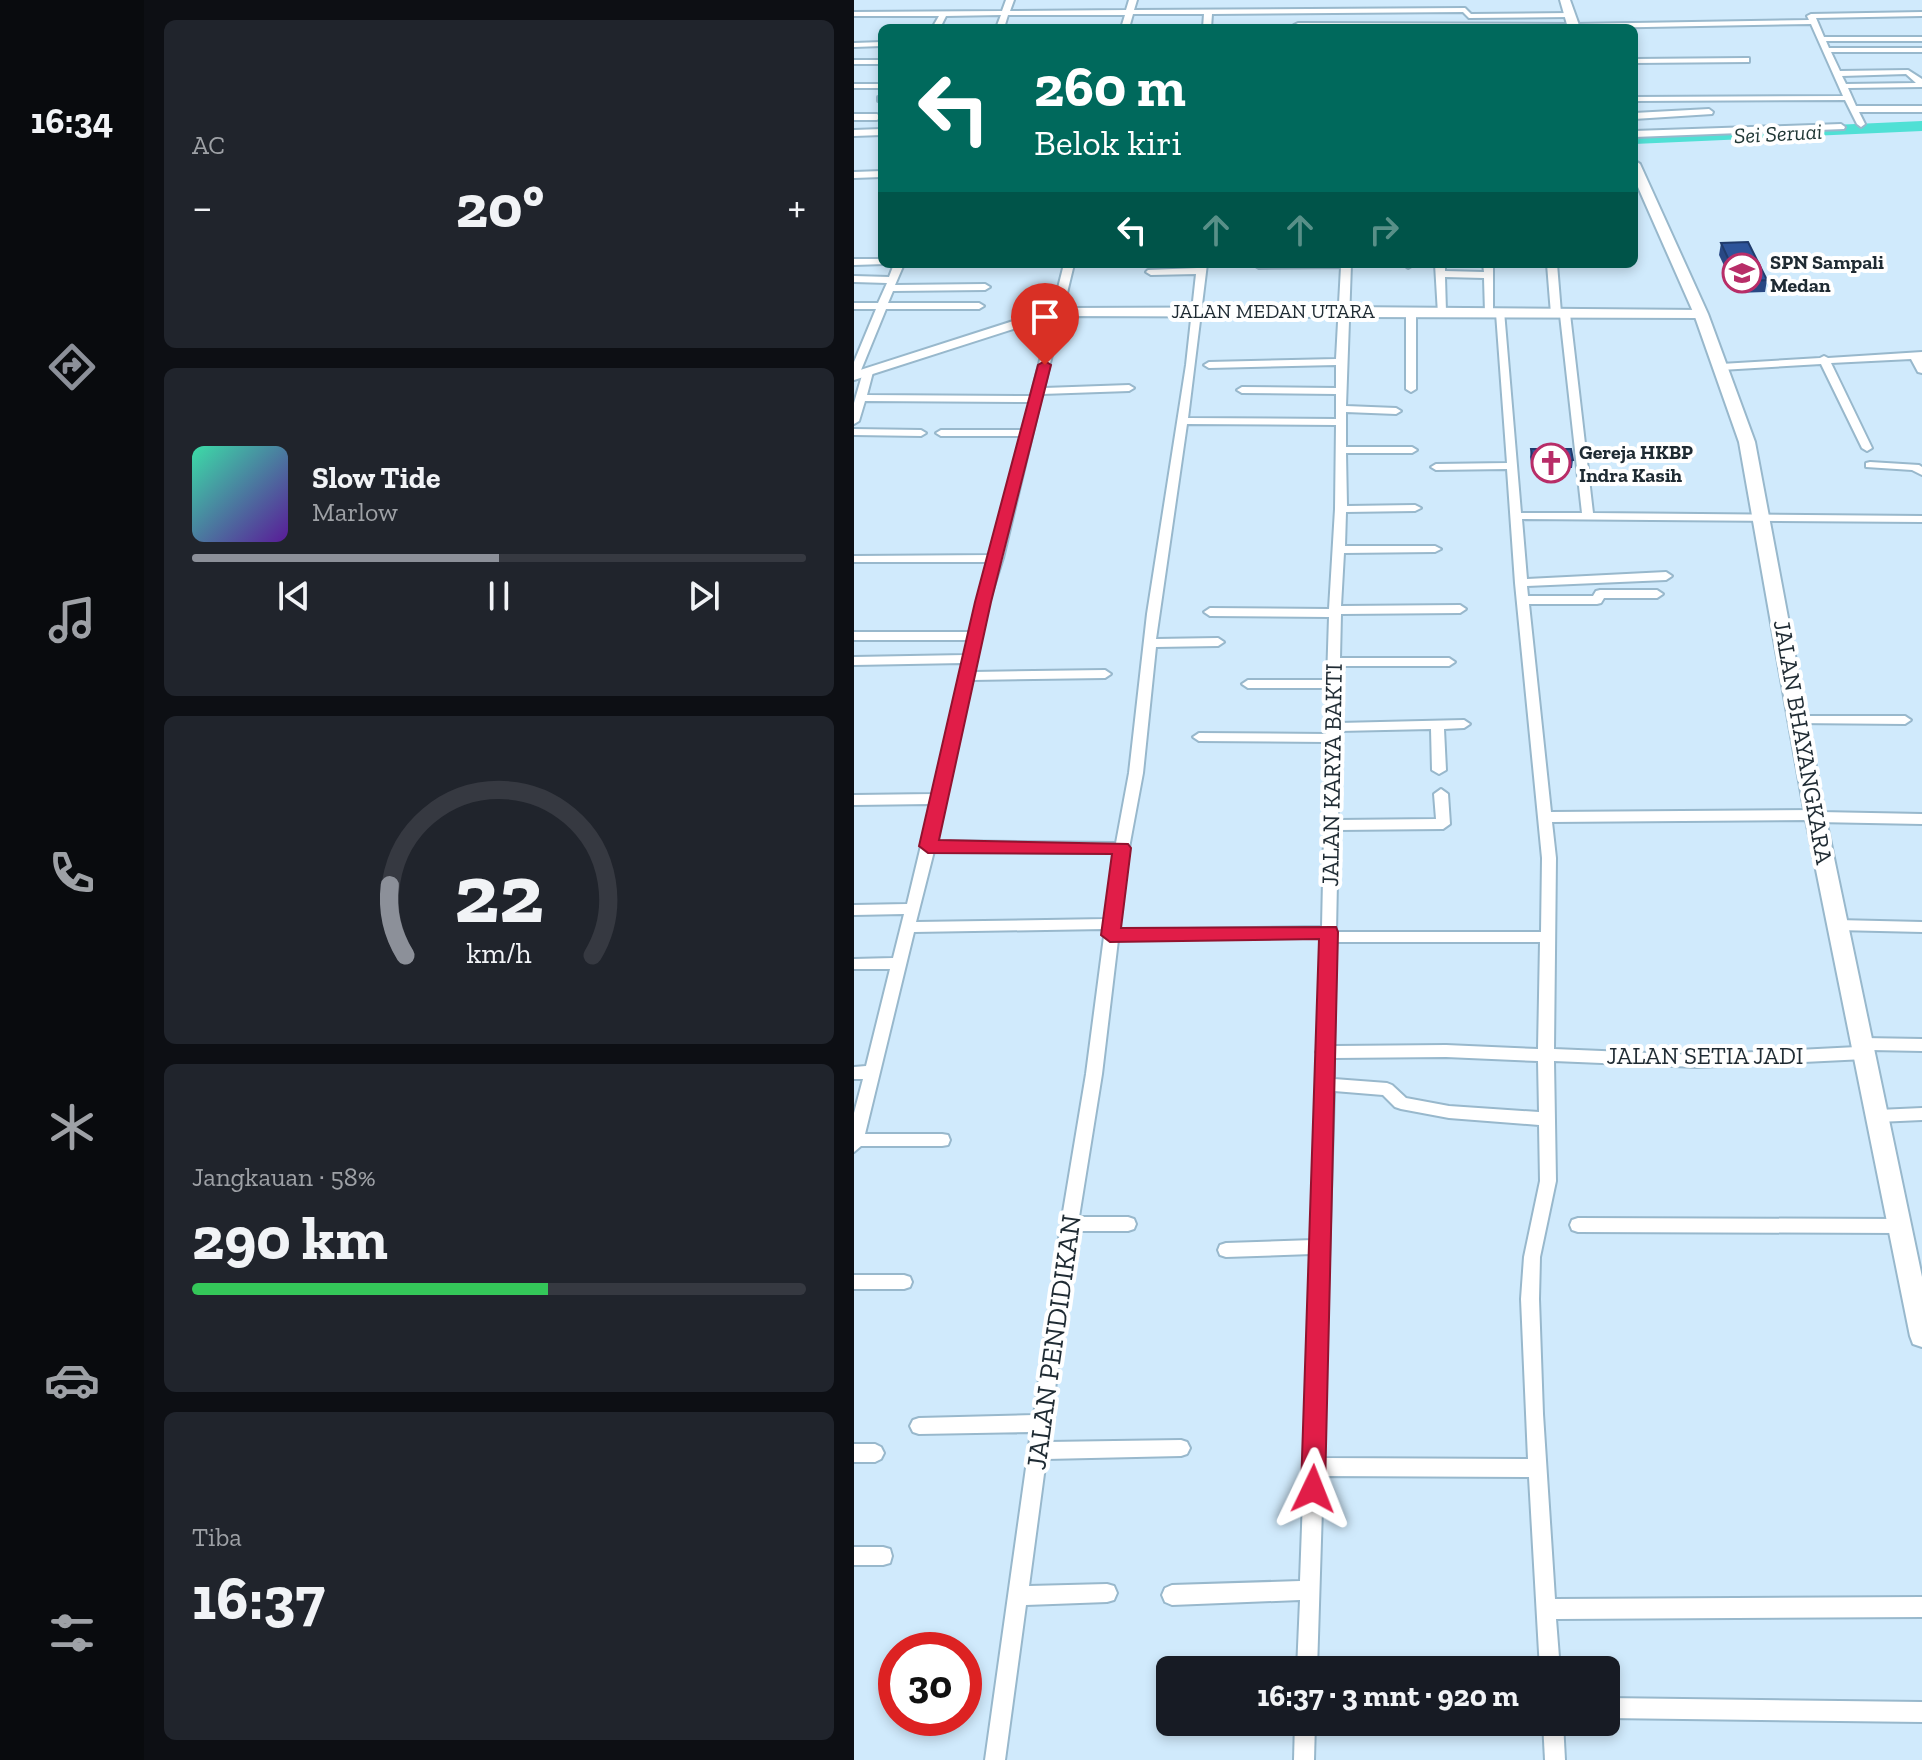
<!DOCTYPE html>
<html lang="id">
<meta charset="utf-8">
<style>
:root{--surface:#171b24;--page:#20242c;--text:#f1f3f6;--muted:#9ea1a6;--line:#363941;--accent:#8c9099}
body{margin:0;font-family:"Zilla Slab",serif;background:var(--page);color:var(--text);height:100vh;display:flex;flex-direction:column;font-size:30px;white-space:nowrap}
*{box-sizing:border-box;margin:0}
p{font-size:26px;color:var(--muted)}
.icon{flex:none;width:44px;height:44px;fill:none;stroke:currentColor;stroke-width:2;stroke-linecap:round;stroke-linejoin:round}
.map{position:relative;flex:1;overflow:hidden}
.drawer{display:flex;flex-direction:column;gap:20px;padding:20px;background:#0d0f14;width:710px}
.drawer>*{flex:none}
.guide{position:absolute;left:24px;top:24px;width:760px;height:244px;border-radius:12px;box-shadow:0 4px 12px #0003;background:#00695c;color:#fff;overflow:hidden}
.speed{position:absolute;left:24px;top:1632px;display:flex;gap:16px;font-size:40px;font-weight:700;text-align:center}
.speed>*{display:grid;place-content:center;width:104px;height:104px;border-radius:50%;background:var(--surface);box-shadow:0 4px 12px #0003;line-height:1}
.speed .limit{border:12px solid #d22;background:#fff;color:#111}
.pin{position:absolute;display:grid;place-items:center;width:68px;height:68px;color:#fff;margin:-82px -34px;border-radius:50% 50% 50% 0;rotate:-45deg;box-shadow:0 0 8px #0007}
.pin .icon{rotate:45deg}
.me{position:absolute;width:88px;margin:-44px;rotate:2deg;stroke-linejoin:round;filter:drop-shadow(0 0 6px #0008)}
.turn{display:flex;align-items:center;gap:28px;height:168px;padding:0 24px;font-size:36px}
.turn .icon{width:104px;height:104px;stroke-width:2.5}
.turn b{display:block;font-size:56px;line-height:68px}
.lanes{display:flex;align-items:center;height:76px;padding:0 24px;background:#0003;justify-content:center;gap:40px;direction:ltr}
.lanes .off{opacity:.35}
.big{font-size:60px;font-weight:800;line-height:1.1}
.drawer .tile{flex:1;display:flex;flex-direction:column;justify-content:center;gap:12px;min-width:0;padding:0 28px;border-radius:12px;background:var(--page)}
.drawer .dial{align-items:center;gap:0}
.dial svg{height:208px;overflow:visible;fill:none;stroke:var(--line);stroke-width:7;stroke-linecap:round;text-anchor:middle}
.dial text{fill:var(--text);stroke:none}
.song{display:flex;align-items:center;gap:24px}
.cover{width:96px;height:96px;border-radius:12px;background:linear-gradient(135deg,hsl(160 70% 55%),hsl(270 70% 35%))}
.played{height:8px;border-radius:4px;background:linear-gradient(90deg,var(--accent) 50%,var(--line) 50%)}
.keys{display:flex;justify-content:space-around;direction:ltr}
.heat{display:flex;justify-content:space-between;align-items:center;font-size:44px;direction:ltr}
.charge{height:12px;border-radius:6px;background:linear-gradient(90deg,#34c759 58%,var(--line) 0)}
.trip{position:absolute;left:302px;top:1656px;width:464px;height:80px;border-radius:12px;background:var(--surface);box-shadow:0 4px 12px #0003;font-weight:800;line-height:80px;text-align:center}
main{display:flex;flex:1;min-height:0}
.dock{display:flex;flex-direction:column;width:144px;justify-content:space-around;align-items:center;background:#090b0e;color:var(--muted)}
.dock .icon{width:56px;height:56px}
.dock .selected{color:var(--accent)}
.dock b{font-size:36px;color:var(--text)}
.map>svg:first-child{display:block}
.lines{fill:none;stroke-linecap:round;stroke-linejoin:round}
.river{fill:#50e0d5;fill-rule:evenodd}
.minor-casing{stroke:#98b8cc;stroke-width:4}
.tertiary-casing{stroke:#98b8cc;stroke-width:4}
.secondary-casing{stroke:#98b8cc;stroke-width:4}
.minor{fill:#fff;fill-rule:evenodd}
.tertiary{fill:#fff;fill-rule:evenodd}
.secondary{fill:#fff;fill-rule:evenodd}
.wall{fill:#284884}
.building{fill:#2e549a;stroke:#203b6c;stroke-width:2}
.route{fill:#e11d48;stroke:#92132f;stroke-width:2}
.labels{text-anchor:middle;stroke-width:8;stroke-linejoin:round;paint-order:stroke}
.far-poi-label{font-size:20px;font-weight:bold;fill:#1f2b33;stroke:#fff;text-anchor:start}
.far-street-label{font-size:20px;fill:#1f2b33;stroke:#fff}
.far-water-label{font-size:22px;font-style:italic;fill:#1e3634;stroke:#fff}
.street-label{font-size:24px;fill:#1f2b33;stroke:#fff}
.near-street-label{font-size:28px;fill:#1f2b33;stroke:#fff}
</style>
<main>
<nav class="dock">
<b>16:34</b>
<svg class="icon selected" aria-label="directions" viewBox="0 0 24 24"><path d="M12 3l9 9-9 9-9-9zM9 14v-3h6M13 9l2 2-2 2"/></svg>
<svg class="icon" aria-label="music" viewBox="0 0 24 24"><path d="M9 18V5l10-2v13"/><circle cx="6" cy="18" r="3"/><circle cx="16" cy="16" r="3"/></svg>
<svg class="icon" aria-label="phone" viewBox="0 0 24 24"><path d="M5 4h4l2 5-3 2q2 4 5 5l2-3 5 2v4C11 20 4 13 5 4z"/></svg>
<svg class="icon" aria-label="climate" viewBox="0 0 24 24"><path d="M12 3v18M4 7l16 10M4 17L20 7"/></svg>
<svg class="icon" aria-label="car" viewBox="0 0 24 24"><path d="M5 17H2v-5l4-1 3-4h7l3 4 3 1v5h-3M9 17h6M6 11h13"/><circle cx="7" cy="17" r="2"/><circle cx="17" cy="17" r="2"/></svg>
<svg class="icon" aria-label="filters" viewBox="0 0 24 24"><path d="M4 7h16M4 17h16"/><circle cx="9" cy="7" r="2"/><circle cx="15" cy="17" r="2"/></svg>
</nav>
<section class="drawer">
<div class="tile"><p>AC</p>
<div class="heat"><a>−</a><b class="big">20°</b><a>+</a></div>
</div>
<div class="tile">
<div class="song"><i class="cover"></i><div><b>Slow Tide</b><p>Marlow</p></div></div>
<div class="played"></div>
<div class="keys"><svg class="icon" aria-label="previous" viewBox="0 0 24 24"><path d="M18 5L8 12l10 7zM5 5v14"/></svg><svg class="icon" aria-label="pause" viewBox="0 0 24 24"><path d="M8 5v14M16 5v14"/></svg><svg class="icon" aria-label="next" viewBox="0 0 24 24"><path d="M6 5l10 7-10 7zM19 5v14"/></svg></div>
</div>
<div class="tile dial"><svg viewBox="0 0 100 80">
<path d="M14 69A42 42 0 1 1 86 69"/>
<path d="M14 69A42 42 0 0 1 8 42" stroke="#8c9099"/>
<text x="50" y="56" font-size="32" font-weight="700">22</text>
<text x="50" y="72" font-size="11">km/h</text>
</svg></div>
<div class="tile"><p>Jangkauan · 58%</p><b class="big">290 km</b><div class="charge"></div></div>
<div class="tile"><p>Tiba</p><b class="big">16:37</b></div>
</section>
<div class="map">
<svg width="1068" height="1760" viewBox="0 0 1068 1760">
<rect width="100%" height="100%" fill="#d0eafc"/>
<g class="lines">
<!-- river -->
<path class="river" d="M1068,121V131L780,144V134Z"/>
<!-- minor casing -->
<g class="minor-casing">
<g id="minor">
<path d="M152,0H160L156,11L272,10L275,0H283L280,10L611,8L617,14L715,13L719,15L715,17L615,18L609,12L358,14L357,28H349L350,14H279L275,28H267L271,15H154L150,28H142L147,15L92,16L86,28H78L85,16H0V12L148,11Z"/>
<path d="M1068,12V16L962,18L970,37H1068V41H972L975,48H1068V52H977L986,71L1054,70L1068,79V87L994,88L1002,106H1068V112H1005L1011,124L1007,127L1003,124L991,100L780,101V97L989,96L957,24L739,28L444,27L440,25L444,23L720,24L955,20L953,16L957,14ZM1052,74L1062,83L992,84L988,76Z"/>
<path d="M28,42V46L0,47V43Z"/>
<path d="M892,58H895V62L780,63V59Z"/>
<rect x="0" y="60" width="28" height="4"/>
<rect x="0" y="84" width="28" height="4"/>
<rect x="24" y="97" width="4" height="4"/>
<path d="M855,109L859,112L858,114L780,119V113Z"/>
<path d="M0,114H23L27,117L23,120H0Z"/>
<path d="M987,124L991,127L990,129L780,137V131Z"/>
<path d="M28,129V135L0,136V130Z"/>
<path d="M28,171V177L0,178V172Z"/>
<path d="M0,259H28V264H31L0,265Z"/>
<path d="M40,264H50L41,285L131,284L136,287L131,290L39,291L34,303H125L130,306L125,309H32L5,375L0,378V362L22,309H0V303H24L33,283L0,282V276L35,277Z"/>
<path d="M210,264H220L190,388L275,385L280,388L275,391L188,394L149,558L135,602L119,672L251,670L257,674L251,678L118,680L82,841L262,843L275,773L293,614L332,365L342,274L297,275L292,272L294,270L343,268V264H353L334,418L482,419V394L388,393L383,390L388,387L482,388V365L355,368L350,365L355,362L482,359L487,267L405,268L400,265L497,264L492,406L542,408L547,411L542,414L492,412V447H558L563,450L558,453H492L493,506L561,505L567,508L561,511L492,512L491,546H581L587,549L581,552L490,553L487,606L606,605L612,609L606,613L487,614L486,658H595L601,662L595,666H486L485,723L610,720L616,724L610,728L590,729L592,770L585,774L578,770L577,729L485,731L484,820L582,819L580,794L587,789L594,794L596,824L589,829L484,830L482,932H687L688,858L661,583L653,469L582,470L577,467L582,464L653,463L642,313L650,311L667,513H728L706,315L702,317L697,314L693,264H703L707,313L711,311L716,314L739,513L1068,516V522L668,519L673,579L812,572L818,576L812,580L673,586L674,596H739L742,591L746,590H803L809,594L803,598H750L747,603L743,604H675L697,812L961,810L966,812L1068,814V824L961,822L956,820L698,822L702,858L700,1049L843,1055L1003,1047L1001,1044L1004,1040L1009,1038L1068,1039V1051L1017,1050L1019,1053L1016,1057L1011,1059L843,1067L700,1061L702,1181L686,1257L685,1299L689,1414L701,1599L1068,1597V1617L702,1619L706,1670H686L675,1477L469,1476L463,1670H443L446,1600L318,1605L311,1602L308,1595L311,1588L318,1585L446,1581L458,1254L372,1257L366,1255L364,1250L366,1245L372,1243L459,1240L465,1056L462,1052L465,1048L468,937L264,940L248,1074L225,1217H274L280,1219L282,1224L280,1229L274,1231H222L194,1442L327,1440L333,1442L336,1448L333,1454L327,1456L192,1459L175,1586L253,1584L260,1586L263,1593L260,1600L253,1602L172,1605L151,1760H131L177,1432L65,1434L59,1432L56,1426L59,1420L65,1418L180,1415L207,1224L232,1074L251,929L60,932L11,1134H88L94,1135L96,1140L94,1145L88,1146H7L0,1152V1113L9,1079H0V1067L12,1066L36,969H0V959L39,958L50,914L0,915V905L53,904L77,804L0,805V795L79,794L109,663L0,665V657L111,655L114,640H0V632H116L136,562H0V556L138,555L167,436H87L82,433L87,430H169L176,402L11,401L5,421L0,424V403L9,372L14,369L19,372L13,395L177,396ZM333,424L482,425L481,509L475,609L356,608L350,612L356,616L475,617L473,680H394L388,684L394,688H473L472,734L345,733L339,737L345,741L472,742L468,927L265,930L275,848L289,773L302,647L364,646L370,642L364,638L302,639ZM80,851L261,853L252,919L62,922ZM482,942H686L684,1049L592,1045L480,1046ZM592,1057L684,1061L685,1112L595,1106L552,1098L538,1085L533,1083L480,1079V1058ZM480,1091L529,1095L541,1107L547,1109L595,1118L685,1125L686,1181L670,1257L667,1299L674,1459L469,1458Z"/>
<path d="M549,264H559V265L554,268Z"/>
<path d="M581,264H591V271L630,272L629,264H639V315L631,313L630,278L591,277L592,312L584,314Z"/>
<path d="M557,309L562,312V389L557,392L552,389V312Z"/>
<path d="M1068,352V373L1064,372L1057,359L977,363L1018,448L1013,451L1008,448L967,364L867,370L862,367L867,364L966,358L970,356L974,358Z"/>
<path d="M0,429L67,430L72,433L67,436L0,435Z"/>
<path d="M1016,462L1065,465L1068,467V475L1058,470L1012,467V463Z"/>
<path d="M944,716H1051L1057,720L1051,724L939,723L938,720L939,717Z"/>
<path d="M983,920L1068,922V932L983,930L978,929L976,925L978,921Z"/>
<path d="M1068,1108V1120L1024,1122L1018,1120L1016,1116L1018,1112L1024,1110Z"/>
<path d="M724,1218L1045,1219L1051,1221L1053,1226L1051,1231L1045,1233L724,1232L718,1230L716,1225L718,1220Z"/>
<path d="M0,1275H50L56,1277L58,1282L56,1287L50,1289H0Z"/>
<path d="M0,1444H21L27,1447L30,1453L27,1459L21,1462H0Z"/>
<path d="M0,1547H29L36,1549L38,1556L36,1563L29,1565H0Z"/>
<path d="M752,1698L1068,1702V1722L752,1718Z"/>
<path d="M441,1722H461L460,1760H440Z"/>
<path d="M689,1722H709L711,1760H691Z"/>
</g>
</g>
<!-- tertiary casing -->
<g class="tertiary-casing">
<path id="tertiary" d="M490,307L847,310L853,314L847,318L213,316L187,320L0,380V372L181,314L213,308Z"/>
</g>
<!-- secondary casing -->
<g class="secondary-casing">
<g id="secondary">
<path d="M706,0H716L726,28H714Z"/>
<path d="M780,160L786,164L854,314L901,442L971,815L1068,1277V1347L1059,1344L1056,1336L951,815L885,442L840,314L780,178Z"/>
</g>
</g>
<!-- minor -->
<use href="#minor" class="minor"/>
<!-- tertiary -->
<use href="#tertiary" class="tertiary"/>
<!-- secondary -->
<use href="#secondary" class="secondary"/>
</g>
<!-- wall -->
<g class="wall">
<path d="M867,243L913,280L911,292L883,293L865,255Z"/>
<path d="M677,449L719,460L718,468L678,469L676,457Z"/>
</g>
<!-- building -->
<g class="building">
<path d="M894,242L913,280L885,282L867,243Z"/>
<path d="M677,449H717L719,460L679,461Z"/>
</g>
<!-- route -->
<path class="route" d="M191,361L197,365L137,602L85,840L274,844L277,848L267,928L482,927L484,932L471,1489L467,1497L459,1501L451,1497L447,1489L465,939L256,942L247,935L258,854L74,853L65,846L121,602L184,365Z"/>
<!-- icons -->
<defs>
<g id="school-ring" transform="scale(2)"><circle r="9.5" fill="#fff" stroke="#b82d68" stroke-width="1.5"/><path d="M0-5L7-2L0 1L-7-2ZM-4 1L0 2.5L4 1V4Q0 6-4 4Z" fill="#b82d68"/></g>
<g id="church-ring" transform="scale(2)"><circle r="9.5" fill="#fff" stroke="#b82d68" stroke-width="1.5"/><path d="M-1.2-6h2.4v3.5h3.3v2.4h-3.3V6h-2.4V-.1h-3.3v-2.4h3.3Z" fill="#b82d68"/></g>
</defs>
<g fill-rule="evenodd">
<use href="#school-ring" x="888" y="273"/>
<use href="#church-ring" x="697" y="463"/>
</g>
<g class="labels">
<!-- far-poi labels -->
<g class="far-poi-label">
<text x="916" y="269">SPN Sampali<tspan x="916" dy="23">Medan</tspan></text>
<text x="725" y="459">Gereja HKBP<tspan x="725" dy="23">Indra Kasih</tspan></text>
</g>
<!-- far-street labels -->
<g class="far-street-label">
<text x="419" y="318">JALAN MEDAN UTARA</text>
</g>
<!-- far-water labels -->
<g class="far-water-label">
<text transform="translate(924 133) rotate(-3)" y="8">Sei Seruai</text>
</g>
<!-- street labels -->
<g class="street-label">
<text transform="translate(949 742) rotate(80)" y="8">JALAN BHAYANGKARA</text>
<text transform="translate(478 775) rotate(-89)" y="8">JALAN KARYA BAKTI</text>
<text x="851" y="1064">JALAN SETIA JADI</text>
</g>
<!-- near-street labels -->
<g class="near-street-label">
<text transform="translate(199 1342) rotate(-82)" y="10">JALAN PENDIDIKAN</text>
</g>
</g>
</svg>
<div class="speed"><div class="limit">30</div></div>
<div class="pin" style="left:191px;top:365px;background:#d93025"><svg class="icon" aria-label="arrive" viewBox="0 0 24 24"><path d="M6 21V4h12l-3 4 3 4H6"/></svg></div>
<svg class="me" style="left:459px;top:1489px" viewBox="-20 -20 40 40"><path d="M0-17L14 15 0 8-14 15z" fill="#e11d48" stroke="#fff" stroke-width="4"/></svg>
<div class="trip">16:37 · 3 mnt · 920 m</div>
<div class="guide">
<div class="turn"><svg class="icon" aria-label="left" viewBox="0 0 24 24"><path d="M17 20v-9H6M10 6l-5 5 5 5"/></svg><div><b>260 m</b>Belok kiri</div></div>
<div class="lanes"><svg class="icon" aria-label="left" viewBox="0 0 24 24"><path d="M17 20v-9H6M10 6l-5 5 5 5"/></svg><svg class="icon off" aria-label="ahead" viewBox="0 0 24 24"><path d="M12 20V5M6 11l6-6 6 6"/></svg><svg class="icon off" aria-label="ahead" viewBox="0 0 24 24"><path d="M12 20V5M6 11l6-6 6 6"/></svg><svg class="icon off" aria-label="right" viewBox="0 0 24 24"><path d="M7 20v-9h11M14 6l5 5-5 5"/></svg></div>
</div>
</div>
</main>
